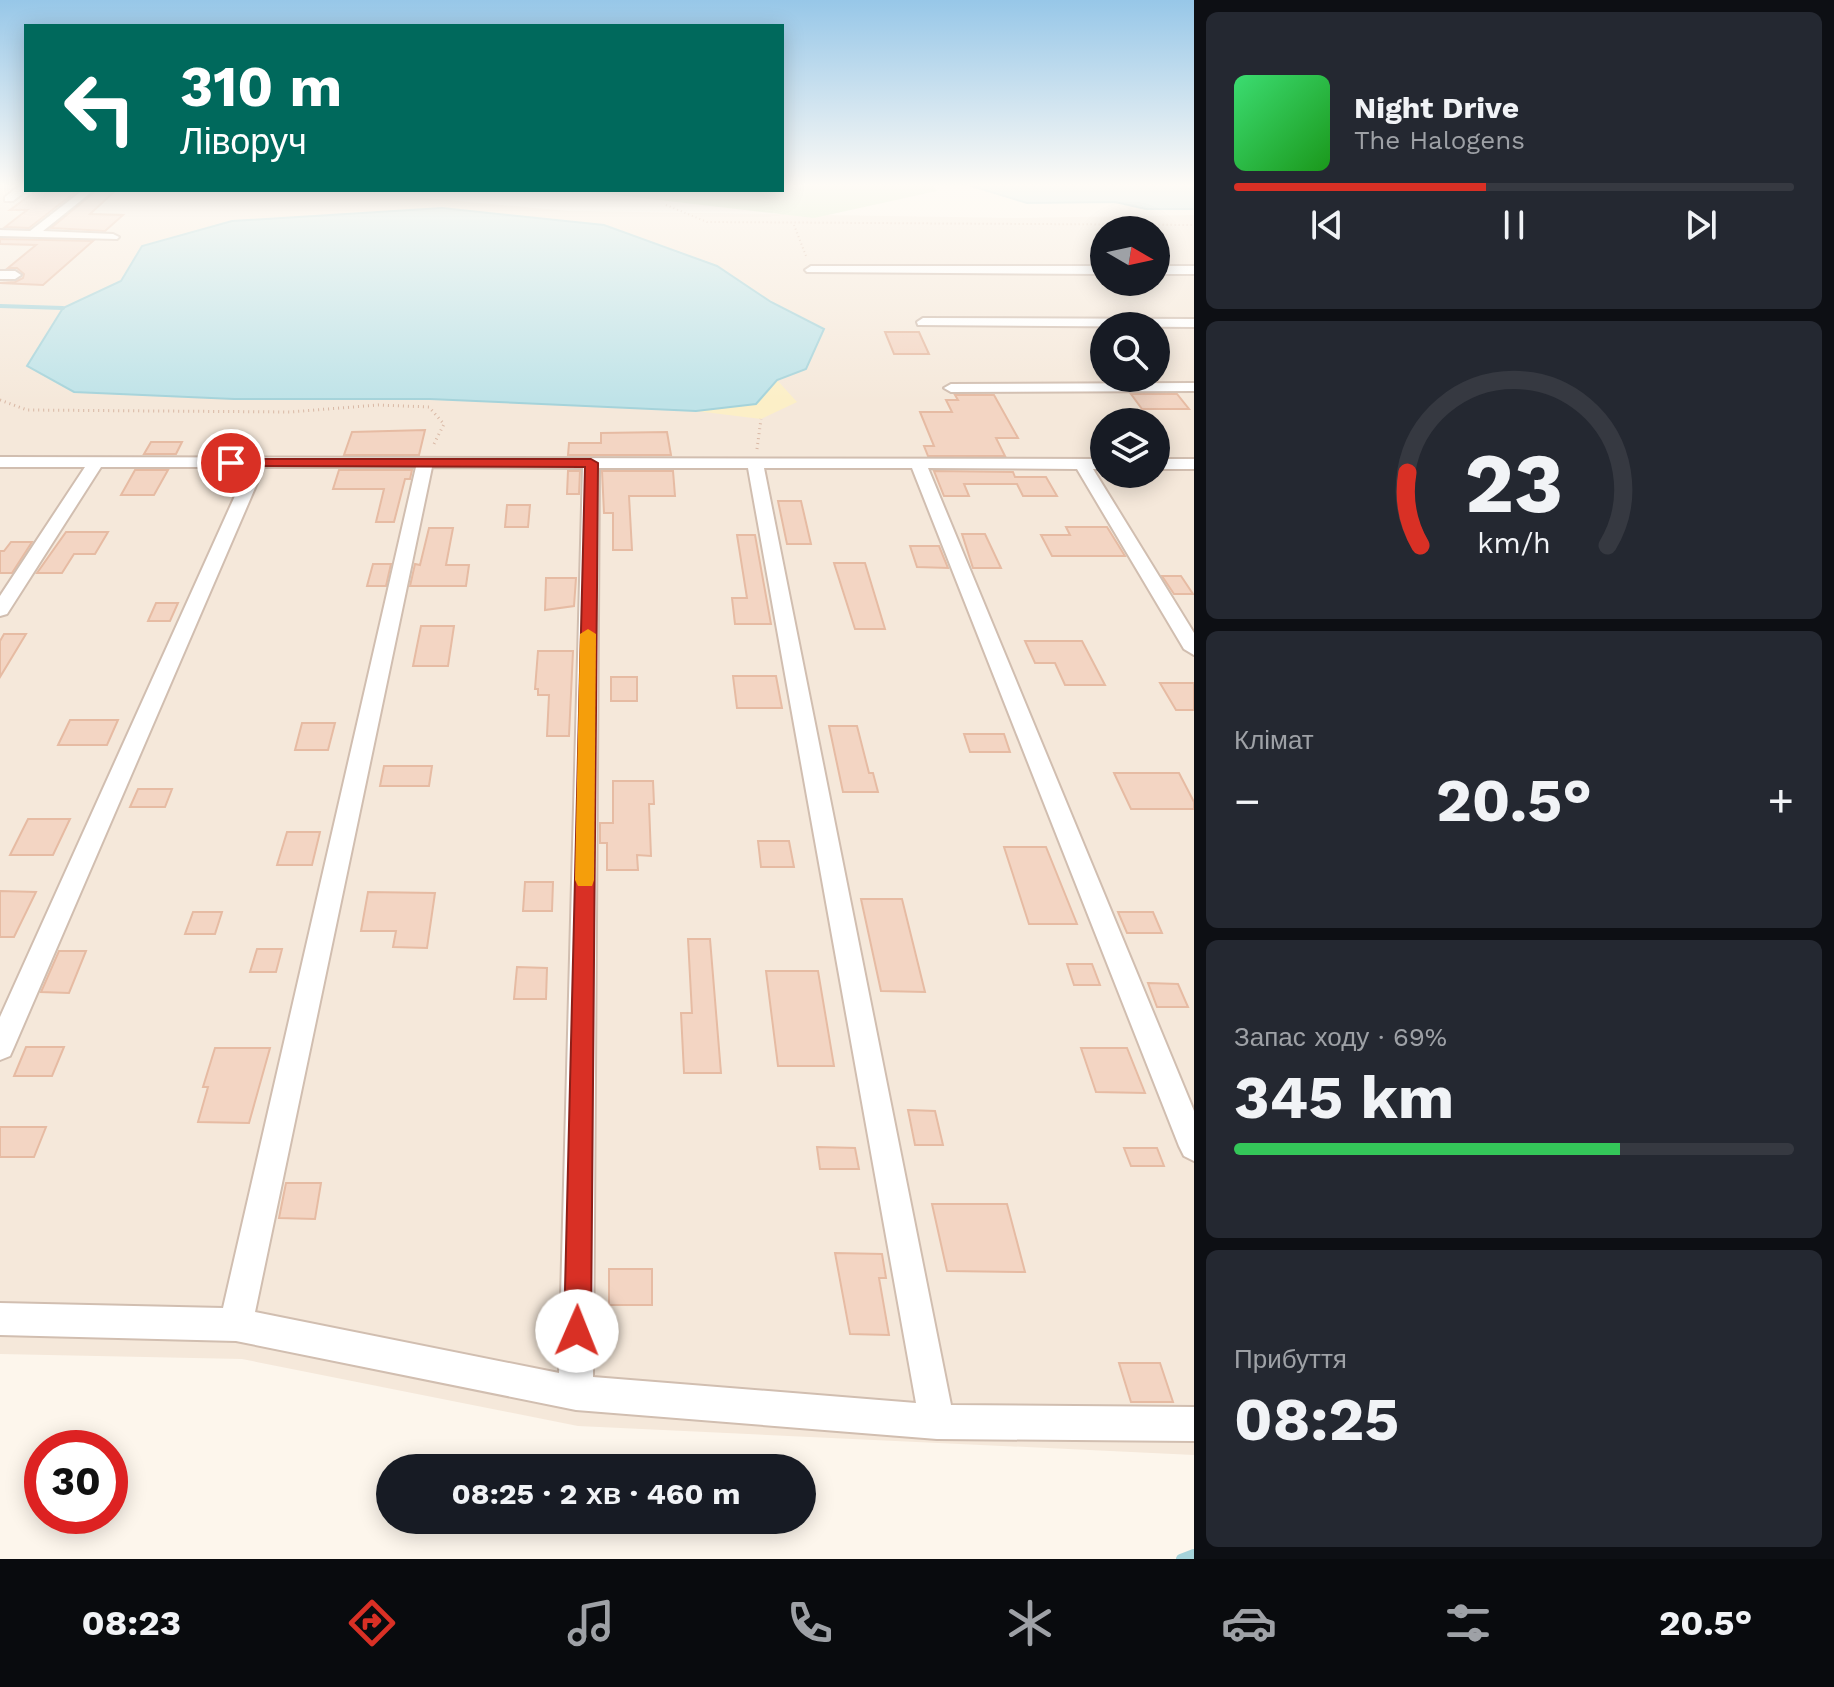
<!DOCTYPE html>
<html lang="uk">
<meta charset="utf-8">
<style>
:root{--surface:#171b24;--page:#242831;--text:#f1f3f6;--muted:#9ea1a6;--line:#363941;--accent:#d93025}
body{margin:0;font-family:"Work Sans",sans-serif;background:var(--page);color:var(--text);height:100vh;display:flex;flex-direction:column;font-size:30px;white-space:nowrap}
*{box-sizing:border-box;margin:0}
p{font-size:26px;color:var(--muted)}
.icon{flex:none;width:44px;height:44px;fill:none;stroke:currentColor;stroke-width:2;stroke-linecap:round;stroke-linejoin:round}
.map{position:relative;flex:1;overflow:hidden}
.details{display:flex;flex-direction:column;gap:12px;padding:12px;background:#0d0f14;width:640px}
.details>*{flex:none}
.banner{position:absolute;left:24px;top:24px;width:760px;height:168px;border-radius:0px;box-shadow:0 4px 20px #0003;background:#00695c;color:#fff;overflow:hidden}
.needle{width:52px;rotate:99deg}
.buttons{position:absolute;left:1090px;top:216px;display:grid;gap:16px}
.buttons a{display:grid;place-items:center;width:80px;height:80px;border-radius:50%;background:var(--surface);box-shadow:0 4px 20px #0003;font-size:40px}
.speed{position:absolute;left:24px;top:1430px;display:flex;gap:16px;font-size:40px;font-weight:700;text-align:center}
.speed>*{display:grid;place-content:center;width:104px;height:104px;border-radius:50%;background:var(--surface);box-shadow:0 4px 20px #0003;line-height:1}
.speed .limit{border:12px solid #d22;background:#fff;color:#111}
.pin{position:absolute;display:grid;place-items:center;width:68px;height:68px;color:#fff;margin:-34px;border:4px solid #fff;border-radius:50%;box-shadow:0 2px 8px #0007}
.me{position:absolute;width:88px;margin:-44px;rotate:1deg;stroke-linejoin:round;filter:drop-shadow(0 0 6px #0008)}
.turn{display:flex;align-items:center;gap:28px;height:168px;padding:0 24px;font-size:36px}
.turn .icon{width:104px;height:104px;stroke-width:2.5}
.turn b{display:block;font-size:56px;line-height:68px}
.big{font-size:60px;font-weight:700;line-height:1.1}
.details .tile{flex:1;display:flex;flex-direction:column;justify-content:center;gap:12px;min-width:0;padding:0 28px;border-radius:12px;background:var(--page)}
.details .dial{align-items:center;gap:0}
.dial svg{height:208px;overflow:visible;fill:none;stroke:var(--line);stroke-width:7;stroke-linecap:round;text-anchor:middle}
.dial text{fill:var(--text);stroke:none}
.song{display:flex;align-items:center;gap:24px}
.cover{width:96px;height:96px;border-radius:12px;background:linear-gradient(135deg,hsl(140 70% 55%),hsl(120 70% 35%))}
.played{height:8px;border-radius:4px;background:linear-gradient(90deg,var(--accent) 45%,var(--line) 45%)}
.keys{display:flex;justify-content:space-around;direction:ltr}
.heat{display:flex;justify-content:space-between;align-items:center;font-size:44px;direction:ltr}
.charge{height:12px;border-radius:6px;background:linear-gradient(90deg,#34c759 69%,var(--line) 0)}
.trip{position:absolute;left:376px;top:1454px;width:440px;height:80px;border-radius:40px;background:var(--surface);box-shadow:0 4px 20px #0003;font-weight:700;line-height:80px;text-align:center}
.tab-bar{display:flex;height:128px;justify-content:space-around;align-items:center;background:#090b0e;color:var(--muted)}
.tab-bar .icon{width:56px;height:56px}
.tab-bar .active{color:var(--accent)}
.tab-bar b{font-size:36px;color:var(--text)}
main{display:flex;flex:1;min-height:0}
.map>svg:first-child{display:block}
.residential{fill:#f5e8da;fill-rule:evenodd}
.green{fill:#d8ecc9}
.sand{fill:#fcefc7}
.water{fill:#bfe3e8;stroke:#a5d3da;stroke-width:2}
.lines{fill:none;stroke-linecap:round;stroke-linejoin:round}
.stream-far1{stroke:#a5d3da;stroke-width:4}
.stream{stroke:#a5d3da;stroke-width:10}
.building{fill:#f3d5c3;stroke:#e6bba3;stroke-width:2}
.minor-casing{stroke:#d1beb0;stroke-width:4}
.path-far1{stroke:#d9b8a5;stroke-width:2;stroke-dasharray:1 3;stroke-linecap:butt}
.path{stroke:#d9b8a5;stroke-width:3;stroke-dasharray:1 4;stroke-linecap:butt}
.minor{fill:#fff;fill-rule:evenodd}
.route{fill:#d93025;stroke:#8d1f18;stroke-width:2}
.slow{fill:#f59e0b}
</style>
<main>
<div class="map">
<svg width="1194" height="1559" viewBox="0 0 1194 1559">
<rect width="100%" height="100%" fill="#fdf6ec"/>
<!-- residential -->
<path class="residential" d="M0,184H26V190H337L568,211L1015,218L1194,215V1455L578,1426L242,1359L0,1354ZM1104,230H1156V282H1104ZM1104,326H1156V378H1104ZM1104,422H1156V474H1104Z"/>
<!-- green -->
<path class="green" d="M782,184H931L937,191L814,218L574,190H782Z"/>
<!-- sand -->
<path class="sand" d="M777,380L797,402L761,419L696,411L755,404Z"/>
<!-- water -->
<g class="water">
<path d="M965,184H1194V209H1146L1115,202L1027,203Z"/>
<path d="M442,208L604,225L717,266L771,302L824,329L806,369L777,380L756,404L696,411L430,399H234L74,392L27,366L63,308L121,281L142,246L232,221Z"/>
</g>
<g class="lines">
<!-- stream-far1 -->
<path class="stream-far1" d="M0,306L63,308"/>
<!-- stream -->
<path class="stream" d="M1181,1559L1194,1554"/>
</g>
<!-- building -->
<g class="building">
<path d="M37,190H78L29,228L5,227L27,210H10Z"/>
<path d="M97,190H116L90,214L123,215L105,231L51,228Z"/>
<path d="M0,239L93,241L43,285L0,283L15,282L23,278L24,274L17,268H8L36,245L0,244Z"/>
<path d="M885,332H919L929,354H894Z"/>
<path d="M1131,394H1177L1189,409H1142Z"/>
<path d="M955,395H994L1018,438H996L1005,456H928L924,446H934L920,412H952L946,400H958Z"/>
<path d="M425,430L419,455H344L352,432Z"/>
<path d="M667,432L671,455H568L569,443H601V433Z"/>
<path d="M151,442H182L176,454H144Z"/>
<path d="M135,470H168L154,495H121Z"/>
<path d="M339,470H412L410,479H405L394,522H376L384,489H333Z"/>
<path d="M568,471H580L579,494H567Z"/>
<path d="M602,471H673L675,496H629L632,550H613V513H604Z"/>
<path d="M934,471L1013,472L1015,477H1046L1057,496H1023L1017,484H964L969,496H944Z"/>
<path d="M778,501H801L811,544H787Z"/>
<path d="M507,505H530L528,527H505Z"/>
<path d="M1066,527H1107L1125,556H1052L1041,535H1070Z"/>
<path d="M429,528H453L446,565H469L466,586H410L415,564L420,565Z"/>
<path d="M66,532H108L95,554H74L62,573H37Z"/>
<path d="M962,534H985L1001,568H973Z"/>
<path d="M737,535H755L771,624H735L732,598H747Z"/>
<path d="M11,542H32L12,573H0V551H4Z"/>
<path d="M910,546H939L948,568L917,567Z"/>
<path d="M834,563H865L885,629H855Z"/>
<path d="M373,564H391L386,586H367Z"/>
<path d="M1162,576H1181L1193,594H1174Z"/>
<path d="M546,578H576L574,606L545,610Z"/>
<path d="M156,603H178L170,621H148Z"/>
<path d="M421,626H454L448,666H413Z"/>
<path d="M4,634H26L0,677V641Z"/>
<path d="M1025,641H1082L1105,685H1065L1055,663H1035Z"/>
<path d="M538,651H573L569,736H547L549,695H538V689H535Z"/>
<path d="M733,676H776L782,708H737Z"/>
<rect x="611" y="677" width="26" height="24"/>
<path d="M1160,683H1194V710H1176Z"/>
<path d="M70,720H118L107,745H58Z"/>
<path d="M302,723H335L328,750H295Z"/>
<path d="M829,726H857L869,773H873L878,792H843Z"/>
<path d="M964,734H1004L1010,752H970Z"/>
<path d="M384,766H432L429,786H380Z"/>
<path d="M1114,773H1179L1194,802V809H1131Z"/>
<path d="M613,781H653L654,804H649L651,856L637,855L638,870H607V843H600V823H613Z"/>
<path d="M138,789H172L165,807H130Z"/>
<path d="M28,819H70L53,855H10Z"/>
<path d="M287,832H320L312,865H277Z"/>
<path d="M758,841H789L794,867H761Z"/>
<path d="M1004,847H1046L1077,924H1029Z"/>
<path d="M525,882H553L552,911H523Z"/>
<path d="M0,891L36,892L14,937H0Z"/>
<path d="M368,892L435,893L427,948L393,947L396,931H361Z"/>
<path d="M861,899H902L925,992L881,991Z"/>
<path d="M193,912H222L215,934H185Z"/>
<path d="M1118,912H1153L1162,933H1127Z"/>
<path d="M688,939H710L721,1073H684L681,1013H692Z"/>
<path d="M257,949H282L276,972H250Z"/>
<path d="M59,951H86L69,993L41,992Z"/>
<path d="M1067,964H1092L1100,985H1074Z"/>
<path d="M517,967L547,968L546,999H514Z"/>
<path d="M766,971H818L834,1066H778Z"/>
<path d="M1148,983L1178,984L1188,1007H1157Z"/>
<path d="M26,1047H64L52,1076H14Z"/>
<path d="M215,1048H270L249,1123L198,1122L208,1087H203Z"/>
<path d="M1081,1048H1127L1145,1093L1096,1092Z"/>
<path d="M908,1110L935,1111L943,1145H915Z"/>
<path d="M0,1127H46L34,1157H0Z"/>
<path d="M817,1147L855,1148L859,1169H820Z"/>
<path d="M1124,1148H1157L1164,1166H1131Z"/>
<path d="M286,1183H321L315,1219L279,1218Z"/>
<path d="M932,1204H1007L1025,1272L947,1271Z"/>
<path d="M835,1253L882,1254L886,1278H879L889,1335L850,1334Z"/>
<rect x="609" y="1269" width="43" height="36"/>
<path d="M1119,1363H1160L1173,1402H1131Z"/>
</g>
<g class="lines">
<!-- minor casing -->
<g class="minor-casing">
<g id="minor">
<path d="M22,184H26L27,190L13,201H5V197Z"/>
<path d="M83,190H94L43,231L113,234L119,237L117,239L0,236V230L30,231Z"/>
<path d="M811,266H1104V274L807,272L805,270Z"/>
<rect x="1156" y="266" width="38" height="8"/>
<path d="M0,271H15L21,275L15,279H0Z"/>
<path d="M923,318L1194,319V327L918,325L917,322Z"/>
<path d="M1194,383V391L951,392L944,388L951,384Z"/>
<path d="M0,457L1104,459V469H1093L1194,633V655L1184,649L1077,469L928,468L1194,1111V1161L1184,1156L1179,1146L912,468H764L951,1405L1194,1407V1441L937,1439L576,1410L236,1341L0,1335V1303L223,1308L416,467H264L14,1047L10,1056L0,1060V1017L248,467H101L7,614L0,616V596L85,467H0ZM432,467L583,468L559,1373L255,1312ZM599,468H748L916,1403L593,1377Z"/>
<rect x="1156" y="459" width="38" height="10"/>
</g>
</g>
<!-- path-far1 -->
<g class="path-far1">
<path d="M666,205L707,222L1194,225"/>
<path d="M794,225L806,256"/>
</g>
<!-- path -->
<g class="path">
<path d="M0,400L27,410L290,412L378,405L429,407L444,424L433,446"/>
<path d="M757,449L761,419"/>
</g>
<!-- minor -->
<use href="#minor" class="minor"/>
</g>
<!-- sky -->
<linearGradient id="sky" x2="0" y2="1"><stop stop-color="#97c7e8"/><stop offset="0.46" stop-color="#fefbf6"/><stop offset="1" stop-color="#fefbf6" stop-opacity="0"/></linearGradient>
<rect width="1194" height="402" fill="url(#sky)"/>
<!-- route -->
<path class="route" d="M591,459L598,463L591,1331L587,1341L577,1345L568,1341L564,1331L585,467L231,466L224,463L231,459Z"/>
<!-- slow -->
<path class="slow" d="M588,629L596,634L594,880L592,886H578L575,880L580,634Z"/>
</svg>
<div class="buttons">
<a><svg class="needle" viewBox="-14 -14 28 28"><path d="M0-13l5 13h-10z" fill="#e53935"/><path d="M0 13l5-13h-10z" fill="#9ea1a6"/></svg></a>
<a><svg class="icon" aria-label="search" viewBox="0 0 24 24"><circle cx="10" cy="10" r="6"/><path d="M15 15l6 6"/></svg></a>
<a><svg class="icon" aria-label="layers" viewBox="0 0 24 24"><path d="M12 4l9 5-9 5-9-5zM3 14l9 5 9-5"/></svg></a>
</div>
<div class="speed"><div class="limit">30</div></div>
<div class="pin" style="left:231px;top:463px;background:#d93025"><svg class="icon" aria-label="arrive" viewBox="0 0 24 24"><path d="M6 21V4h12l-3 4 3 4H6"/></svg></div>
<svg class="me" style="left:577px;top:1331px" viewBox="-20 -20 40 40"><circle r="19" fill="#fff"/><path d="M0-13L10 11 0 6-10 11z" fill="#d93025"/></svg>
<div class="trip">08:25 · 2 хв · 460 m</div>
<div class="banner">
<div class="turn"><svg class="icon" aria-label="left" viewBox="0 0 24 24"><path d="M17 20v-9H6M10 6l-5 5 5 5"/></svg><div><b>310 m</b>Ліворуч</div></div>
</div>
</div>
<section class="details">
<div class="tile">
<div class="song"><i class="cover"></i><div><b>Night Drive</b><p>The Halogens</p></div></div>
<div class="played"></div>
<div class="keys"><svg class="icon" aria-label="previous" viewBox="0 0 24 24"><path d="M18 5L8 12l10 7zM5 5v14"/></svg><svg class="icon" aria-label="pause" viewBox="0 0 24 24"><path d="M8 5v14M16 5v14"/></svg><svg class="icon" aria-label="next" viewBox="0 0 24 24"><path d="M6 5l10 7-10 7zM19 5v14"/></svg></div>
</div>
<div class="tile dial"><svg viewBox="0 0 100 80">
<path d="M14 69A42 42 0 1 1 86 69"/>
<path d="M14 69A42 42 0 0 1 9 41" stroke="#d93025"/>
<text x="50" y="56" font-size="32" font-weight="700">23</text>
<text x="50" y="72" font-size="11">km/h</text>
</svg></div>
<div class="tile"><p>Клімат</p>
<div class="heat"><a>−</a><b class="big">20.5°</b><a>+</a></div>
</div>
<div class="tile"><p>Запас ходу · 69%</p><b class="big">345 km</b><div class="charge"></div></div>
<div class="tile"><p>Прибуття</p><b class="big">08:25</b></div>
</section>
</main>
<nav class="tab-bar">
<b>08:23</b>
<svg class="icon active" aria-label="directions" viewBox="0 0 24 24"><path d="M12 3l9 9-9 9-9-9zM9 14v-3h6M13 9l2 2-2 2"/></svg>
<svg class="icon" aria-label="music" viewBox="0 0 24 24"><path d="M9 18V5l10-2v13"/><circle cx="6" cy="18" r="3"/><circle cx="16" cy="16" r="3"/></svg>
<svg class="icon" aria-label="phone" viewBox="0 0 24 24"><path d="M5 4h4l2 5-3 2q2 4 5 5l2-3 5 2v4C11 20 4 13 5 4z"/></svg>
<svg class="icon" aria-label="climate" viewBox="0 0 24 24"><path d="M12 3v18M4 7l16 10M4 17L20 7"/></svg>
<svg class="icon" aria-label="car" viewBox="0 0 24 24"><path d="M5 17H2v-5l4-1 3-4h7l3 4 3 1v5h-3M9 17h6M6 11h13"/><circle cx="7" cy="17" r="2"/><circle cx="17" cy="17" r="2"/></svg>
<svg class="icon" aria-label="filters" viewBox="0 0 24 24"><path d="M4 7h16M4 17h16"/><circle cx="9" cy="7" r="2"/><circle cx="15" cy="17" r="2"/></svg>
<b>20.5°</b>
</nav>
